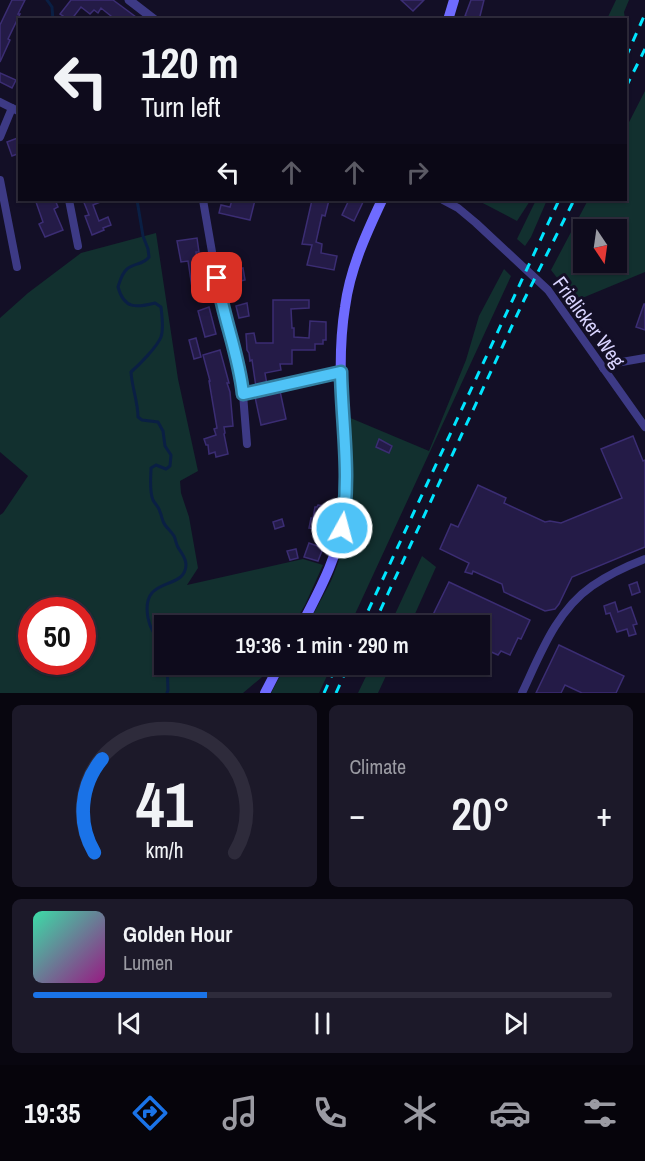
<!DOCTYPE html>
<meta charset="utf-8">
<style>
:root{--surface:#0e0b1c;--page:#1c1929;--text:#f1f3f6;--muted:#9b9ba3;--line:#2e2b3b;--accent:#1a73e8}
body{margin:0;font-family:"Archivo Narrow",sans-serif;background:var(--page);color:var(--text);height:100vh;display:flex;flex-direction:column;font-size:22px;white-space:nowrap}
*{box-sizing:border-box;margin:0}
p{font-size:20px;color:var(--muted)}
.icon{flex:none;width:33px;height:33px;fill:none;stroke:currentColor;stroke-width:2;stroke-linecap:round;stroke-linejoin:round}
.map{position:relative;height:693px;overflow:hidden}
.side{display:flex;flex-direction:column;gap:12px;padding:12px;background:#08060f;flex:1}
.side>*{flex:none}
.hud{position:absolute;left:18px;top:18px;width:609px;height:183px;border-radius:0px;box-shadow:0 2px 4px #0004,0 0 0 2px var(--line);background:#0e0b1c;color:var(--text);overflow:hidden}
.needle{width:39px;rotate:167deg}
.fabs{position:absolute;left:573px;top:219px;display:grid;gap:12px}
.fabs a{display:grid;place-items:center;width:54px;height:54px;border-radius:0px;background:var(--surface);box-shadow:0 2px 4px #0004,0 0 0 2px var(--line);font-size:30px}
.speed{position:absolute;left:18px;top:597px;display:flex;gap:12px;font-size:30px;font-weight:700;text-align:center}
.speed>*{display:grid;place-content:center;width:78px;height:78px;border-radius:50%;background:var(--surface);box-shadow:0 2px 4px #0004,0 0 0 2px var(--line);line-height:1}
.speed .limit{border:9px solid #d22;background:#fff;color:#111}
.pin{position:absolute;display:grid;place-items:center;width:51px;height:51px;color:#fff;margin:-26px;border-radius:12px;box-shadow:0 3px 9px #0006}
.me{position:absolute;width:66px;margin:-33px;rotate:7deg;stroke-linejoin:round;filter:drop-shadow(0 0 4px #0008)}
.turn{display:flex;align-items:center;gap:21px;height:126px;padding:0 24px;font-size:27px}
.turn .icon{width:78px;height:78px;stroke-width:2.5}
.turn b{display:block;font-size:42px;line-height:51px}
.lanes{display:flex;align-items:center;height:57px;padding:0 24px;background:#0003;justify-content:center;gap:30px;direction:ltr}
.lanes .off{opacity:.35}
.big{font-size:45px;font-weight:600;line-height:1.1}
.side .widget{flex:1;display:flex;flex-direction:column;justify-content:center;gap:9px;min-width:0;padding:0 21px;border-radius:9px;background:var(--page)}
.side .dial{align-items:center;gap:0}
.dial svg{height:156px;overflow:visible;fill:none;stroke:var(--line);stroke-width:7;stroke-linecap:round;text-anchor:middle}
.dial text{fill:var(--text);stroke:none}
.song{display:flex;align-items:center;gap:18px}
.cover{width:72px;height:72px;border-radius:9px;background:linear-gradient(135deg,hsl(160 70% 55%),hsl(310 70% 35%))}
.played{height:6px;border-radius:3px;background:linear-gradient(90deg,var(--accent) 30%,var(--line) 30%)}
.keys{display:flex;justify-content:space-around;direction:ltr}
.heat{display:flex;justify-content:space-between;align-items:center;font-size:33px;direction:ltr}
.side .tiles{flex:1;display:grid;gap:12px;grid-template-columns:1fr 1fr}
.widget:last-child{grid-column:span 2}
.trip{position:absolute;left:154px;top:615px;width:336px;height:60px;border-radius:0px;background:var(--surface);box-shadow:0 2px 4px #0004,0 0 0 2px var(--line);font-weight:600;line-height:60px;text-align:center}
.tab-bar{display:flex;height:96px;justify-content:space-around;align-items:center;background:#06040b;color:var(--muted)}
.tab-bar .icon{width:42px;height:42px}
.tab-bar .active{color:var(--accent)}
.tab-bar b{font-size:27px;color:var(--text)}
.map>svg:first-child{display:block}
.green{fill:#12302f;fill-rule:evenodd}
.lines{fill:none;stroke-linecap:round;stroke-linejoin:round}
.stream{stroke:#0a1f44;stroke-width:3}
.building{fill:#241b47;stroke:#3b2d73;stroke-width:1.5}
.service{stroke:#3d3a85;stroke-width:4}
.minor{stroke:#3d3a85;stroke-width:8}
.tertiary{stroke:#3d3a85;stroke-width:9}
.secondary{stroke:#6f6bff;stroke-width:10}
.rail{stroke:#00e5ff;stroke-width:3;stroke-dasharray:9 8;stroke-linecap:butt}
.route-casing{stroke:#337fa1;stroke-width:15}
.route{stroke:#4fc3f7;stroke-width:10}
.labels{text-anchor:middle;stroke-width:6;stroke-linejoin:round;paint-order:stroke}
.street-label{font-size:20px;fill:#d9d4ff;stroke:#130f26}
</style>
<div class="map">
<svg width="645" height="693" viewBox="0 0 645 693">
<rect width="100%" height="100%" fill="#130f26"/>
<!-- green -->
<g class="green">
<path d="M616,0H629L624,12L625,19H607Z"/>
<path d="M645,91V272L575,301L551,270L588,200H626V128ZM584,230H616V262H584Z"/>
<path d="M477,200H530L528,204L517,221Z"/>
<path d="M536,200H547L531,237L525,246L517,239Z"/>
<path d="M156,233L178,379L198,471L180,481L181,493L189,517L198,568L187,585L303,559L323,565L305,605L293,625L165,626V664L272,665L268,672L243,693H0V515L3,513L28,476L0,452V318L28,293L81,253ZM32,610H82V662H32Z"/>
<path d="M504,269L511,276L350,625L307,626L331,581L338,563L350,520L353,481L348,417L429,451L466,360L479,316Z"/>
<path d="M422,556L436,567L410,625H390Z"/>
<path d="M372,664L391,665L378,693H358Z"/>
<path d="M286,665H332L319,693H271Z"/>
</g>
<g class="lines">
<!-- stream -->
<g class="stream">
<path d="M47,0L52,7L53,20"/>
<path d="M137,200L143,236L148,249L149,257C143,265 134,263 127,269C122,273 120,281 118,287C124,309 136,308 155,303L161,307C162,317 164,328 161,337C157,347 139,365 131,372C132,388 138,402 138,417L142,420L158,422L163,431L165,446L171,455L170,466L166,469L156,465L151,468C151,477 149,491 153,500C155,504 159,507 160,512C162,516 162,521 165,525C168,529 171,531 174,536C176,540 176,545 179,549C182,554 186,558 186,565C185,592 140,574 148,618C150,629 156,638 165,645"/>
<path d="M167,693L168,690L167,664"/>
</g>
</g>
<!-- building -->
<g class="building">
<path d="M12,0H25L18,14H20L8,39L10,40L0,62V25Z"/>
<path d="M71,0H113L140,20H116L101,8L98,13L94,10L90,14L81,7L71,20H60L63,16L60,14Z"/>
<path d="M401,0H424L413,11Z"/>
<path d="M471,0H484L479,20L465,16Z"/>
<path d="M0,73L16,80L12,88L0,82Z"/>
<path d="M20,137V153L12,156L7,142Z"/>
<path d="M43,200H55L58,207L54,209L63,230L45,237L39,224L43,222L36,202Z"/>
<path d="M83,200H105L93,205L99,221L108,217L111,225L103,228L104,230L92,235L85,216L89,215Z"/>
<path d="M232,200H255L250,220L219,213L221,205L230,207Z"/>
<path d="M312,200H329L325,216L322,215L316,242L322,244L321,253L337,256L334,270L307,265L312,245L302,244Z"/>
<path d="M349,200H364L354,221L342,215Z"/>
<path d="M197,238L199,252H196L198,268H202L206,292L193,294L188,261L181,262L177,241Z"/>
<path d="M243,268L245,280L232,283L229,271Z"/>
<path d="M273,300H309V308L291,309L292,328H294V337L309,338L310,321L326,322V340H323V344H315V350H292V364H280L281,370L265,373L267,385L256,387L252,360L250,361L249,353L247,350L246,334L254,333L256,343H273Z"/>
<path d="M247,303L249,316L239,318L236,306Z"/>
<path d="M644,304H645V330L636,327Z"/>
<path d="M209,307L216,334L205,337L198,311Z"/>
<path d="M196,338L201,357L194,359L189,340Z"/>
<path d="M220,350L229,383H227L230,392L233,426L224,427L225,433L224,434L228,454L216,457L215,452L209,454L208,445H206L204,439L216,435L214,429L217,428L209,381H210L203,355Z"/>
<path d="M280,391L286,419L261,425L255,397L257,396V395Z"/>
<path d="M633,436L643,461L645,460V547L572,577L559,604L555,609L545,611L504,592L502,584L473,571L472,574L465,572L469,563L440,549L451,524L458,527L478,485L506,498L504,503L545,522L550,521L561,523L622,498L601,449Z"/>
<path d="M379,439L392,446L389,453L376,447Z"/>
<path d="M318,505L331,507L328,521L322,520L320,529L309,528L311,518H313L315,507H317Z"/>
<path d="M282,519L284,526L275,529L273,522Z"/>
<path d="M309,543L323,548L318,561L304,557Z"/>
<path d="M296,549L298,558L290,560L287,551Z"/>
<path d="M449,582L530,620L521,639L518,638L510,655L501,651L498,655L480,647V626H434L429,623Z"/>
<path d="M637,582L640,592L632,595L629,585Z"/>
<path d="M615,602L618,612L631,607L637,624L633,625L636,634L629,636L627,629L617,632L610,613L606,614L604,606Z"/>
<path d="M559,645L624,676L616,693H582L565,685L561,693H536Z"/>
</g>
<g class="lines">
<!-- service -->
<path class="service" d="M243,394L340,373"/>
<!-- minor -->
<g class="minor">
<path d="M0,102L20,112"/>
<path d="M0,137L12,108"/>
<path d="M0,180L17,267"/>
<path d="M69,200L78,246"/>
<path d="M203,200L220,298L235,352L242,382L247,444"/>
<path d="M443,200L458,208L476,223L548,290L645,427"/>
<path d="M603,368L616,363L645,358"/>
<path d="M522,693C540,655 556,611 592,586C608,575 627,566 645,559"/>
</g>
<!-- tertiary -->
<path class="tertiary" d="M129,0L155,20"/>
<!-- secondary -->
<g class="secondary">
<path d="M448,20L454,0"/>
<path d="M301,626C321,588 341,550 346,507C348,484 346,461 344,439C341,395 338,350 345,307C350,269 366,234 382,200"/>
<path d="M265,693L280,664"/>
</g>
<!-- rail -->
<g class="rail">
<path d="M626,57L645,14"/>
<path d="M626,87L645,49"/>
<path d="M361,626L559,200"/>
<path d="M373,626L524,300L574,200"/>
<path d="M324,693L337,664"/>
<path d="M336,693L349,664"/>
</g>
</g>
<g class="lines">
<!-- route casing -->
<g class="route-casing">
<path id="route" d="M217,278C223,317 239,355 243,394L341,372C342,424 351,476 342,528"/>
</g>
<!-- route -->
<use href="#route" class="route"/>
</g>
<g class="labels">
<!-- street labels -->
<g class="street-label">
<text transform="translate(589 322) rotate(54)" y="7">Frielicker Weg</text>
</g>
</g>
</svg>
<div class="fabs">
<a><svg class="needle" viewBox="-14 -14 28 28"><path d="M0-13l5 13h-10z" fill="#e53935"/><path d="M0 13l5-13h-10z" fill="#9b9ba3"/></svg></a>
</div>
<div class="speed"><div class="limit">50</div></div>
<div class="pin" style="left:217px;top:278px;background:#d93025"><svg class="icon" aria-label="arrive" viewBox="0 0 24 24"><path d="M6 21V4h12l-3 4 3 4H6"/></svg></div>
<svg class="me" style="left:342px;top:528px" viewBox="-20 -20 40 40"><circle r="17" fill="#4fc3f7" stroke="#fff" stroke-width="3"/><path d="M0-11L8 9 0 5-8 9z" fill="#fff"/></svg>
<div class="trip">19:36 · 1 min · 290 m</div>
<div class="hud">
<div class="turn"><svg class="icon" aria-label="left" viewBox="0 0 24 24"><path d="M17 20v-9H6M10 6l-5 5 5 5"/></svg><div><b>120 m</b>Turn left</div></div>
<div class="lanes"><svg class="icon" aria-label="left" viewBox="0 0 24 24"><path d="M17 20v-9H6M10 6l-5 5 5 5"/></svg><svg class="icon off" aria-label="ahead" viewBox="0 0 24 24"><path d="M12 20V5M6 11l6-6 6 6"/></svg><svg class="icon off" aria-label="ahead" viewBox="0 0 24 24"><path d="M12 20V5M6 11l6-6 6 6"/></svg><svg class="icon off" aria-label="right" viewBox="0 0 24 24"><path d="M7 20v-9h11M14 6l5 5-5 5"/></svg></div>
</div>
</div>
<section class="side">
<div class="tiles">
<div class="widget dial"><svg viewBox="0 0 100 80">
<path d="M14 69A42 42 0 1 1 86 69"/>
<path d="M14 69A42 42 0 0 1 18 21" stroke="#1a73e8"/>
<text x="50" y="56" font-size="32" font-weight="700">41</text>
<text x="50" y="72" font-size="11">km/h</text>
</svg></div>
<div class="widget"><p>Climate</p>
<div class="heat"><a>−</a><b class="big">20°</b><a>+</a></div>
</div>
<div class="widget">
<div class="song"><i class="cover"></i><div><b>Golden Hour</b><p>Lumen</p></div></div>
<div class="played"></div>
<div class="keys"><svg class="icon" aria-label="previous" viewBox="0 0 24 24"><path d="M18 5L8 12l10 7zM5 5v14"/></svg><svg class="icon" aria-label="pause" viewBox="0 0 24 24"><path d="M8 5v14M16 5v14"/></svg><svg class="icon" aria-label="next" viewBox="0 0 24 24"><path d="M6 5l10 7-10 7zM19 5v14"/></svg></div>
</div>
</div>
</section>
<nav class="tab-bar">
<b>19:35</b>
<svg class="icon active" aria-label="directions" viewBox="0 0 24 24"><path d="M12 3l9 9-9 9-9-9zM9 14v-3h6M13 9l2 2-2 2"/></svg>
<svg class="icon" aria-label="music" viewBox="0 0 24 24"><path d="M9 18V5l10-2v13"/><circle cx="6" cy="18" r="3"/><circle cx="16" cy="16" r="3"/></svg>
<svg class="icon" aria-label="phone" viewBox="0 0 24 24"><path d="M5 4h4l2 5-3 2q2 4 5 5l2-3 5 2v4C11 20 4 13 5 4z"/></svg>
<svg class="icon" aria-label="climate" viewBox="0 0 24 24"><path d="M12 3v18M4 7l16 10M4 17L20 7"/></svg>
<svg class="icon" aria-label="car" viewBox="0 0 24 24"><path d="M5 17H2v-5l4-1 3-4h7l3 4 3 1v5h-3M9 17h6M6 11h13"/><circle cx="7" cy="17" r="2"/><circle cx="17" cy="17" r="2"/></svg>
<svg class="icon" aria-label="filters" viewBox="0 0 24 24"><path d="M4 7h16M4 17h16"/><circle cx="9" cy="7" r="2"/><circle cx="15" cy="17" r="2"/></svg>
</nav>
